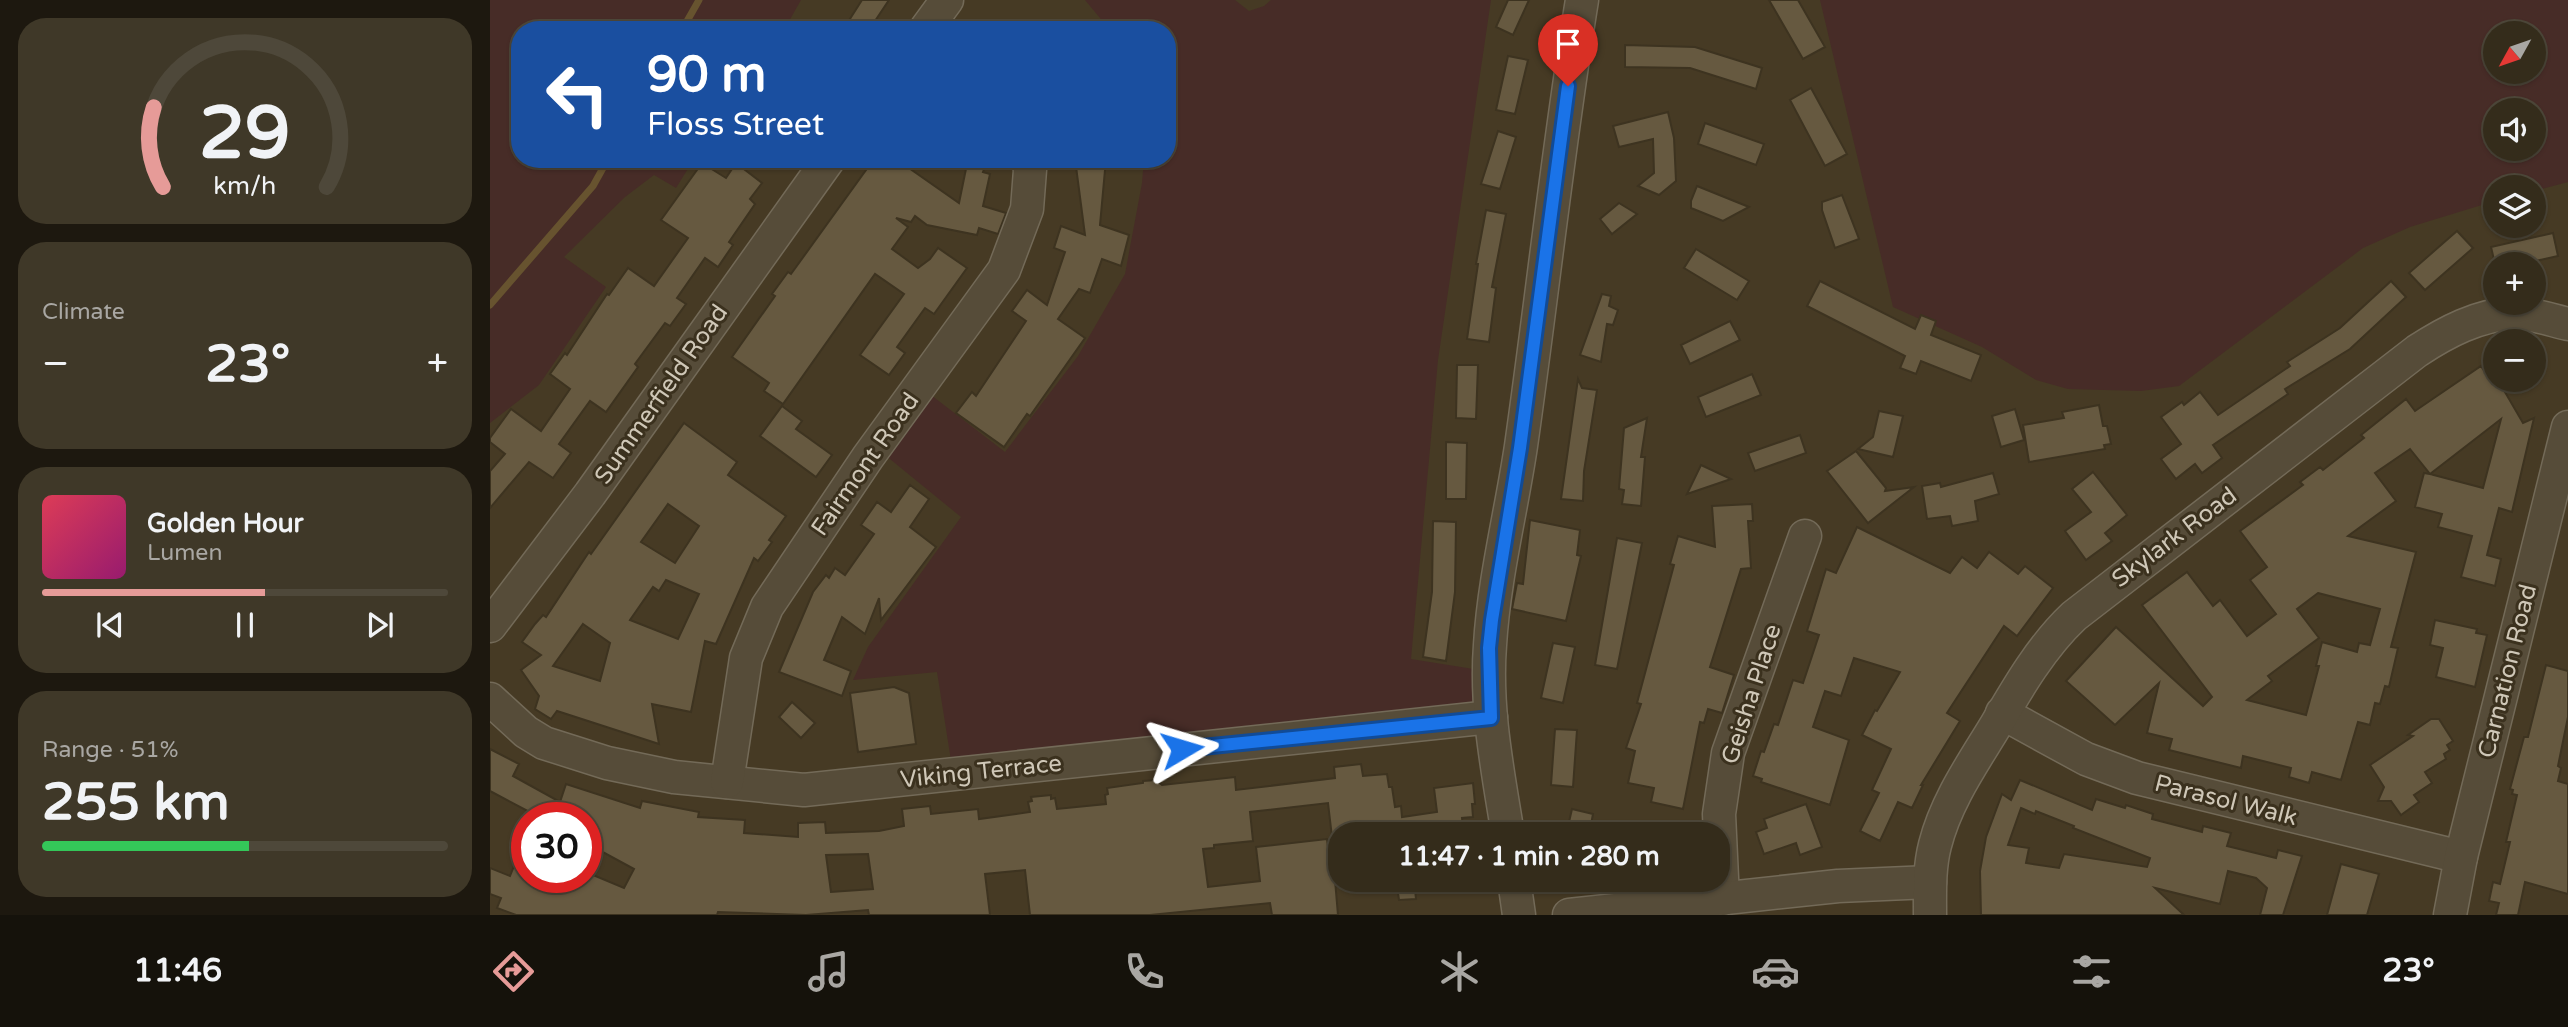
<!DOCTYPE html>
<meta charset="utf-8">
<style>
:root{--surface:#342c1b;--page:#3f3828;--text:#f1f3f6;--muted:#a9a7a3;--line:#4e483a;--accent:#e69b98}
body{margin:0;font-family:"Varela Round",sans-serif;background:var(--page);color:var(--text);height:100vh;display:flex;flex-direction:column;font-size:26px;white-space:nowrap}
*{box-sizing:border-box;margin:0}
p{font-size:23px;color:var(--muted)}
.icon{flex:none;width:38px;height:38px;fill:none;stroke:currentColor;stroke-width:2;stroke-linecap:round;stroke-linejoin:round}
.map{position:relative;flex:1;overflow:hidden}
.drawer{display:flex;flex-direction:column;gap:18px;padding:18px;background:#1d180f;width:490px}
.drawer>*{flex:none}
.top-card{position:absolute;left:21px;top:21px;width:665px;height:147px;border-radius:28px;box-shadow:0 2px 5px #0004,0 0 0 2px var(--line);background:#1a4fa0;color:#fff;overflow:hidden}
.needle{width:46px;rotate:230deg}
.fabs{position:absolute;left:1993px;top:21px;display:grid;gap:14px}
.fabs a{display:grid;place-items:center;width:63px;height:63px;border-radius:50%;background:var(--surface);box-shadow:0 2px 5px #0004,0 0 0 2px var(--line);font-size:35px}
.speed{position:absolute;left:21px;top:802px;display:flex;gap:14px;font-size:35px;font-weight:700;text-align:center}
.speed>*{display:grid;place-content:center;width:91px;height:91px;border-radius:50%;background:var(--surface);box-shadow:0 2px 5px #0004,0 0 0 2px var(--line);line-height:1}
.speed .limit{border:10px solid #d22;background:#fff;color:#111}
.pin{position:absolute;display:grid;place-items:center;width:60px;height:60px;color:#fff;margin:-72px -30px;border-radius:50% 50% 50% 0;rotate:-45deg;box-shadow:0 0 7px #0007}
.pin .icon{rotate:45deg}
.me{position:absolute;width:77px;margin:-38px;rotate:83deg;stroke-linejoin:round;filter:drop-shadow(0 0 5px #0008)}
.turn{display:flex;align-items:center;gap:24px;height:147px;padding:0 21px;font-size:32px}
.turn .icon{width:91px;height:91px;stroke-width:2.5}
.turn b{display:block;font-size:49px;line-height:60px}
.big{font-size:52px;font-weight:800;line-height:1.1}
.drawer .tile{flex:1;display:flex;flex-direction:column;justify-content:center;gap:10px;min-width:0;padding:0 24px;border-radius:28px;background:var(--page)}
.drawer .dial{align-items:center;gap:0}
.dial svg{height:182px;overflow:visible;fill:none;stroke:var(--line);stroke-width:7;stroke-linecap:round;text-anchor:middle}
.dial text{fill:var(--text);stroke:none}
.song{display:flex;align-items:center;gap:21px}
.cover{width:84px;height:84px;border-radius:10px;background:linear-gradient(135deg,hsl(350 70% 55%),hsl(320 70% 35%))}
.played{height:7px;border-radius:4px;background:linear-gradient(90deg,var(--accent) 55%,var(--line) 55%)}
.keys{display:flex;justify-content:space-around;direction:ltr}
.heat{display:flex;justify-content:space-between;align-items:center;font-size:38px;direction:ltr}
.charge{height:10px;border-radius:5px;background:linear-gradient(90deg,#34c759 51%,var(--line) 0)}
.trip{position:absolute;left:838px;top:822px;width:402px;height:70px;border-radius:28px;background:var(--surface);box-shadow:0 2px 5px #0004,0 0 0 2px var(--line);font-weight:800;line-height:70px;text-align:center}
.menu{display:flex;height:112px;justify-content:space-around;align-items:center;background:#15120b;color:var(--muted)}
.menu .icon{width:49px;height:49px}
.menu .active{color:var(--accent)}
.menu b{font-size:32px;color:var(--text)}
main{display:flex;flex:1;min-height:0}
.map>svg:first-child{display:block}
.green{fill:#472c27;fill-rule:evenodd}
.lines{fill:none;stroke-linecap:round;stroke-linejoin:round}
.stream{stroke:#67532f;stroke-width:7}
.building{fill:#665940;stroke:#3d3320;stroke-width:2;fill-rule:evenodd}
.minor-casing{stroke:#736a58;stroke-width:35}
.minor{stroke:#564c39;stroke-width:32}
.route-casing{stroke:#114b97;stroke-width:18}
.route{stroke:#1a73e8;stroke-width:12}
.labels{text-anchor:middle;stroke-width:6;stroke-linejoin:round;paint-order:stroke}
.street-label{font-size:24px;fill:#cfc7b7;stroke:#3b311e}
</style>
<main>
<section class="drawer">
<div class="tile dial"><svg viewBox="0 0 100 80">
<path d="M14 69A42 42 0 1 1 86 69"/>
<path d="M14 69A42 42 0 0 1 10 34" stroke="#e69b98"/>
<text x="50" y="56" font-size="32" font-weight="700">29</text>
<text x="50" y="72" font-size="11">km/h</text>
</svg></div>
<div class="tile"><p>Climate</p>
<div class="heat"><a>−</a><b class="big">23°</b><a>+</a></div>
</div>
<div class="tile">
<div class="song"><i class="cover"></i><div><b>Golden Hour</b><p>Lumen</p></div></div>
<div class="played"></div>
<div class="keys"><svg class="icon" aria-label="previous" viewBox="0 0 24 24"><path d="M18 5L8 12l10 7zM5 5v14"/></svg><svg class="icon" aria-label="pause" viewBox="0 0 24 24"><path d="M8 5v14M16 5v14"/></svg><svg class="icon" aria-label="next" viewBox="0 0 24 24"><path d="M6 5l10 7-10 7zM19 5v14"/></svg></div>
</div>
<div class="tile"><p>Range · 51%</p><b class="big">255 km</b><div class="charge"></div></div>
</section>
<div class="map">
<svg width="2078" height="915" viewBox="0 0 2078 915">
<rect width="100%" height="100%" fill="#463a24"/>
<!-- green -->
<g class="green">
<path d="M0,0H311L294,30H30V159H204L186,188L164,175L135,197L74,257L116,287L49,385L0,423Z"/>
<path d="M595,0H745L759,11L774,6L781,0H1001L948,360L921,659L996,671L1000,717L463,773L447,672L363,680L378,647L471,517L395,455L441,395L515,452L588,356L635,274L652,183L654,159H677V30H620Z"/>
<path d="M1330,0H2078V182L2044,191V187H2006L2005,201L1920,227L1873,248L1689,386L1651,391L1578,389L1546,380L1492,347L1403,307ZM2006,33H2044V72H2006ZM2006,110H2044V149H2006Z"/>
</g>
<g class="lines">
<!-- stream -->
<g class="stream">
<path d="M192,30L209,0"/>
<path d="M0,305L103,186L118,159"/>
</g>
</g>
<!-- building -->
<g class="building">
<path d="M372,0H399L379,30H369L358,22Z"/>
<path d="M1018,0H1039L1023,35L1006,27Z"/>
<path d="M1279,0H1308L1335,47L1313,59Z"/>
<path d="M1135,45L1205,47L1272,68L1266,89L1200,68L1135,67Z"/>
<path d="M1018,56L1038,60L1025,114L1006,110Z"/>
<path d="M1321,88L1357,154L1335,166L1300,100Z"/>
<path d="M1178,112L1184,138L1186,181L1169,195L1148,186L1164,173L1163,139L1129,147L1123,126Z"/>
<path d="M1215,123L1274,144L1266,165L1208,144Z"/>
<path d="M1008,131L1026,137L1010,189L991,184Z"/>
<path d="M384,159H406L469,203L478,159H498L493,172L500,174L493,206L516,213L508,234L489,228L487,235L437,225L425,216L421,222L406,218L418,227L402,249L428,268L440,259L448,248L477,268L444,314L435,308L407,347L415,353L399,375L370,355L414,294L385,274L293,404L274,391L279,383L242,357L285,296L282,294L298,272L301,274Z"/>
<path d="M585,159H616L610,225L639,235L631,266L612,259L600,293L589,289L568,319L595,338L540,416L537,414L514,447L466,413L482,392L486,396L536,321L522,311L537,290L557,305L575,252L564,248L571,226L595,235Z"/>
<path d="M212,163L236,178L246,163L272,183L260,199L265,204L239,242L243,245L228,267L215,258L187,298L196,304L180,326L175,323L145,364L148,367L116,412L100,401L69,444L81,453L63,478L39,462L0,508V471L15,454L0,442V438L21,409L51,431L80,389L60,374L75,353L77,355L117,294L119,295L138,268L164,286L198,238L171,220Z"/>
<path d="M1207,186L1259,207L1233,221L1201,208V201Z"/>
<path d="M1352,195L1369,239L1345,248L1332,210V202Z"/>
<path d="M1129,203L1147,214L1122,234L1110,219Z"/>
<path d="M996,210L1016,214L1002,287L1006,288L999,342L977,339L988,264H986Z"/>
<path d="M1967,231L1983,248L1935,290L1919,273Z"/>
<path d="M2063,233L2068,256L2032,264H2005L2001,247Z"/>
<path d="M1206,249L1259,281L1247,300L1194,268Z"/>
<path d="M1330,281L1425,329L1431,315L1446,321L1441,335L1491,355L1481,381L1431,361L1426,374L1410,368L1415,356L1317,306Z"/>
<path d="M1901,281L1916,297L1860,349L1795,389L1798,394L1723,445L1732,458L1712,473L1705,464L1686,479L1671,459L1691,444L1671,417L1692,402L1694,405L1710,392L1728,415L1800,366L1797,362L1850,328Z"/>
<path d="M1112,294L1121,296L1119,306L1128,310L1123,325L1117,324L1111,362L1090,355Z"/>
<path d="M1240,321L1250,340L1200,364L1191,345Z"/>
<path d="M967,365H988L986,419L966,418Z"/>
<path d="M1991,366L1999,378L2001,376L2004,380H2008L2033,423L2044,418L2022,512L2009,508L1997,555L2011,559L2005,586L1971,577L1982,536L1948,527L1952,514L1925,507L1934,473L1940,474L1920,449L1885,473L1906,501L1858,536L1926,552L1901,647L1908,648L1899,687L1895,686L1890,704L1885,703L1880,725L1868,722L1851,780L1822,772L1819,783L1799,777L1801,768L1753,756L1751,768L1679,750L1682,739L1657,733L1669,683L1625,725L1576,681L1626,627L1713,706L1722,697L1652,605L1697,572L1723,606L1730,600L1757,636L1786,614L1760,580L1777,567L1750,531L1813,485L1810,482L1830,467L1833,470L1874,438L1871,435L1916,399L1925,411ZM2011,419L1993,488L1940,474ZM1828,593L1890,609L1880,645L1869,643L1867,652L1832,642L1826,666H1829L1816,715L1757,700L1782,681L1778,676L1829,638L1807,609Z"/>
<path d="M1262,374L1271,395L1216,417L1208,397Z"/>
<path d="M1088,379L1092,388L1107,390L1094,471L1093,501L1071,499Z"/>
<path d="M1609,405L1613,426H1617L1621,444L1614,445L1615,449L1539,462L1533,425L1574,418L1572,412Z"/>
<path d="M292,406L312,421L306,429L342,455L326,477L270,436Z"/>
<path d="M1525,409L1534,440L1511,447L1502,416Z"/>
<path d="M1389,411L1413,416L1403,457L1368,449L1383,437Z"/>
<path d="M1157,418L1151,457H1155L1151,506L1132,504L1134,490L1129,489L1134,428Z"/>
<path d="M194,423L247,462L238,475L296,516L279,540L282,542L268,561L264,558L226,644L215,641L201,712L162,704L169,744L67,711L61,719L45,709L49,696L31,670L51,655L32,642L45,624L53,615L56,617L99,552L101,554ZM178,504L209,526L185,563L151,542ZM176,580L209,594L188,639L140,620L163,587L169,591ZM93,624L120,643L110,681L63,666Z"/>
<path d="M1310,435L1316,453L1265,471L1258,453Z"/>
<path d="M956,442L977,443L976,499H956Z"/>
<path d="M1366,451L1396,488L1395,491L1424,487L1378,523L1337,471Z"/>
<path d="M1211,465L1241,479L1197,494Z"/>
<path d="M1603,472L1637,515L1615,533L1622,541L1596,560L1575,531L1601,512L1582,489Z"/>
<path d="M1503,473L1509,494L1485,501L1488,521L1462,526L1460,516L1437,519L1432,486L1450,483L1451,487Z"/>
<path d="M420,485L439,499L420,527L446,547L391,620L389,598L375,634L352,617L334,660L361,671L352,696L289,672L323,592L336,575L339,578L345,568L355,575L384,534L371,525L387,502L401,512Z"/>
<path d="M1262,504L1263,521H1258L1261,568L1251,569L1220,667L1244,675L1232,713L1218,709L1214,723L1210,722L1193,809L1161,802L1164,788L1138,783L1145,751L1136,748L1151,704L1147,703L1184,565L1180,564L1188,536L1225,547L1222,506Z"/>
<path d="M1040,520L1090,530L1087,555L1091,556L1076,621L1022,609L1027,583L1033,584Z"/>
<path d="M943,521L966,522L965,592L956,661L933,657L942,592Z"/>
<path d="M1367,527L1460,573L1472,557L1487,568L1499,552L1528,574L1535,566L1563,588L1527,636L1514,626L1457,713L1470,721L1431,785H1433L1422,808L1408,802L1390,841L1370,831L1389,793L1382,790L1401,749L1372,735L1385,710L1387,711L1410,672L1364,658L1351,696L1335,691L1323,727L1359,740L1340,805L1271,782L1272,779L1263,776L1271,751L1274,752L1284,724L1288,725L1303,680L1313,683L1329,635L1317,631L1336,569L1346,573Z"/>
<path d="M1127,538L1152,543L1127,669L1105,665Z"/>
<path d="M1945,620L1987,629L1986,633L1997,635L1985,687L1946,677L1953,648L1940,645Z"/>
<path d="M1063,643L1085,647L1073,703L1051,698Z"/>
<path d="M2056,665L2078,671V717L2068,766L2071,768L2068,781L2078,784V894L2035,882L2028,915H2006L2009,903L1999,901L2003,882L2010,884L2020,842H2016L2027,795L2022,794L2023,790L2020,789L2034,737H2038Z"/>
<path d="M404,687L419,693L426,744L368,752L360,693Z"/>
<path d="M302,702L325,723L311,738L289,717Z"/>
<path d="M1941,719H1949L1963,741L1957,745L1960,750L1954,754L1956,759L1935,772L1942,783L1924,795L1929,802L1911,815L1901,801H1888L1894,787L1880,765L1923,736L1918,735Z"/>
<path d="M1065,729L1087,730L1083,787L1061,785Z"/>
<path d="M0,749L29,764L23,776L70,802L76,784L150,808L152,801L209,812L208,817L255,820L254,833L308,837V823L335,822L336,833L389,831L414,826L412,809L440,806L441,814L488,809L489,819L540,812L538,802L542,801L541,797L561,795V799L565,798L567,809L616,804L615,795L618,794L617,788L653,783V781L666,780L672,785L745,777L746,790L845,778L844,767L871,764L873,776L897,774L899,787H902L905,807L911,806L912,817L947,812L944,788L983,783L985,804H982L983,817L972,818L974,835H850L842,837L838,803L760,812L763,841L724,845V848L713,849L718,887L770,881L766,847L837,839L842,880H845L848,915H782L780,903L660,915H540L535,870L495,874L500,915H379L378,910L316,915L228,912L227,915H26L7,908L11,898L0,894V868L20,876L36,836L37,877H96V872L134,888L144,869L96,843V817H66L53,812L49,817L0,791ZM378,854L383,889L341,892L336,855Z"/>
<path d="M1530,780L1602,810L1606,799L1635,808L1636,805L1663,814L1662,819L1712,832L1713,826L1741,833L1737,846L1786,858L1788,850L1812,856L1793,915H1770L1777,888L1766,878L1738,871L1730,904L1665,888L1694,915H1491L1490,871L1496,837L1512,794L1521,800ZM1531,808L1545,814L1546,811L1584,826L1583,828L1660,858L1657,867L1574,854L1569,868L1536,863L1539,848L1518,845Z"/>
<path d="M1316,804L1332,847L1310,855L1306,843L1274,854L1266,832L1277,828L1274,819Z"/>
<path d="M1082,809L1103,814L1099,835H1076Z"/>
<path d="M1851,864L1889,874L1877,915H1837Z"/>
<path d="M906,880H924L926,899L909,900Z"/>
</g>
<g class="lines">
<!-- minor casing -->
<g class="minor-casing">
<g id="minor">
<path d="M435,30L457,0"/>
<path d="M0,626L100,494L339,159"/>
<path d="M0,699L36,732L54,743L117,763L184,777L314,790L1001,717"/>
<path d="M1512,713L1596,759L1647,778L1971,857"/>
<path d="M237,782L256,658L277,607L378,457L514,270L537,209L540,170L538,159"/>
<path d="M1018,835C1008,772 995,709 1000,645C1004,578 1021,513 1031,446C1052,298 1068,148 1092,0"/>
<path d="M1024,880L1029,915"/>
<path d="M1233,899L1229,814L1238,753L1315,536"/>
<path d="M1079,915L1348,886L1440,882"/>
<path d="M1440,915C1440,892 1439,868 1445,845C1456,801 1483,763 1506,725C1528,687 1552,646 1584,616L1927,351C1956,332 1988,315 2024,313C2041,313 2061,320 2078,324"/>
<path d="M1960,915L1971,857L2078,427"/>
</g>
</g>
<!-- minor -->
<use href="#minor" class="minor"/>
</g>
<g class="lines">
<!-- route casing -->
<g class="route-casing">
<path id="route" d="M692,749L1001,718L999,648L1002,620L1030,448L1078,86"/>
</g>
<!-- route -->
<use href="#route" class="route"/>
</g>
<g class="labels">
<!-- street labels -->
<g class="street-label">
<text transform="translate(171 394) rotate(-55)" y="8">Summerfield Road</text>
<text transform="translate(375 464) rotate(-55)" y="8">Fairmont Road</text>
<text transform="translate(1684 537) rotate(-37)" y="8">Skylark Road</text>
<text transform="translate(2017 671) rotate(-76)" y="8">Carnation Road</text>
<text transform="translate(1261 694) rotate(-72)" y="8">Geisha Place</text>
<text transform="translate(491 771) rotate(-6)" y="8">Viking Terrace</text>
<text transform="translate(1736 800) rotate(14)" y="8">Parasol Walk</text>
</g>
</g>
</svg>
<div class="fabs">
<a><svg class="needle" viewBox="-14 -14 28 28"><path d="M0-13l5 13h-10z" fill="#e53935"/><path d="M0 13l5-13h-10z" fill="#a9a7a3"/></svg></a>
<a><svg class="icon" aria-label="sound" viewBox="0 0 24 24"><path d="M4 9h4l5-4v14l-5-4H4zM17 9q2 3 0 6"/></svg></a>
<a><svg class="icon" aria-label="layers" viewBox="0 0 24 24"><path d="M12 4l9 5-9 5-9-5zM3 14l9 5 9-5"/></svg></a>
<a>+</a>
<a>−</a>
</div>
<div class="speed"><div class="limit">30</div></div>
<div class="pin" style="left:1078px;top:86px;background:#d93025"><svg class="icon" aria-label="arrive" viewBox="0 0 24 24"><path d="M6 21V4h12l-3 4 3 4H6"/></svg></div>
<svg class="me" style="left:692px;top:749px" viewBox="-20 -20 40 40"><path d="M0-17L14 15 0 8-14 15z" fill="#1a73e8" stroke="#fff" stroke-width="4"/></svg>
<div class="trip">11:47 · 1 min · 280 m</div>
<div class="top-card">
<div class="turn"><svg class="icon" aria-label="left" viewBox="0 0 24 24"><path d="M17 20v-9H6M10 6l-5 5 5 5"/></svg><div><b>90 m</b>Floss Street</div></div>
</div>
</div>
</main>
<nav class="menu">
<b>11:46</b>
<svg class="icon active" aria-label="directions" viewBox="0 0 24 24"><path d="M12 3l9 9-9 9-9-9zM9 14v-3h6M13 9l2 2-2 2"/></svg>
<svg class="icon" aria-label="music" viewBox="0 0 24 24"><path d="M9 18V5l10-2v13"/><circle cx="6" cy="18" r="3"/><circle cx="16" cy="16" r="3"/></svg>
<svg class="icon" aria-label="phone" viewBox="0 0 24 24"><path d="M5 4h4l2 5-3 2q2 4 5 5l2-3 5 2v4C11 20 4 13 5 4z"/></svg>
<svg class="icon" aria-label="climate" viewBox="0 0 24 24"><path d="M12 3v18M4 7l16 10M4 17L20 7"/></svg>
<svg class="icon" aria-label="car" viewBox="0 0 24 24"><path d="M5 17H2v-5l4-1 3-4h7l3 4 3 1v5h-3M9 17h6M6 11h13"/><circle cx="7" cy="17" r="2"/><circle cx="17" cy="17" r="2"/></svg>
<svg class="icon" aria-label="filters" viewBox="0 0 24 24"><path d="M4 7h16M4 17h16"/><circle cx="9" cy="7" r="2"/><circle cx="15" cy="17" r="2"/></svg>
<b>23°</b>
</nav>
